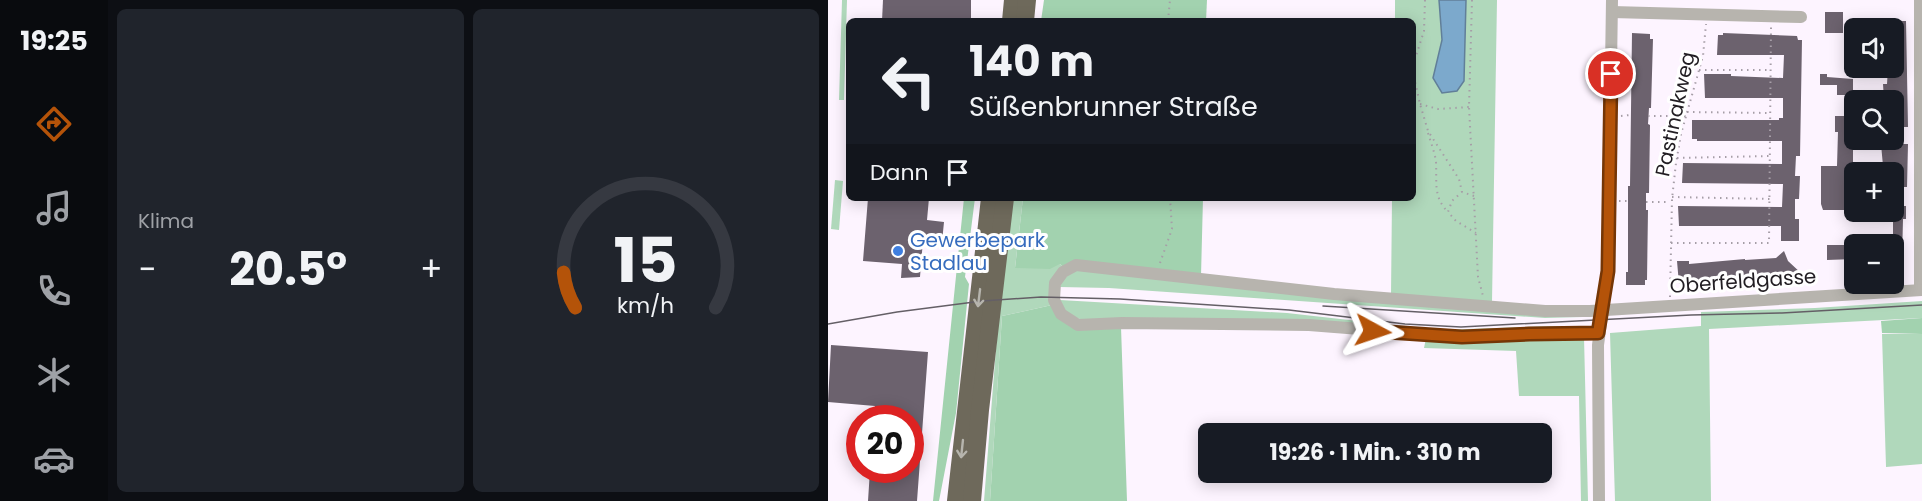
<!DOCTYPE html>
<html lang="de">
<meta charset="utf-8">
<style>
:root{--surface:#171b24;--page:#20242c;--text:#f1f3f6;--muted:#9ea1a6;--line:#363941;--accent:#b45309}
body{margin:0;font-family:Poppins,sans-serif;background:var(--page);color:var(--text);height:100vh;display:flex;flex-direction:column;font-size:22px;white-space:nowrap}
*{box-sizing:border-box;margin:0}
p{font-size:20px;color:var(--muted)}
.icon{flex:none;width:33px;height:33px;fill:none;stroke:currentColor;stroke-width:2;stroke-linecap:round;stroke-linejoin:round}
.map{position:relative;flex:1;overflow:hidden}
.sheet{display:flex;flex-direction:column;gap:9px;padding:9px;background:#0d0f14;width:720px}
.sheet>*{flex:none}
.banner{position:absolute;left:18px;top:18px;width:570px;height:183px;border-radius:9px;box-shadow:0 3px 15px #0003;background:#171b24;color:var(--text);overflow:hidden}
.buttons{position:absolute;left:1016px;top:18px;display:grid;gap:12px}
.buttons a{display:grid;place-items:center;width:60px;height:60px;border-radius:9px;background:var(--surface);box-shadow:0 3px 15px #0003;font-size:30px}
.speed{position:absolute;left:18px;top:405px;display:flex;gap:12px;font-size:30px;font-weight:700;text-align:center}
.speed>*{display:grid;place-content:center;width:78px;height:78px;border-radius:50%;background:var(--surface);box-shadow:0 3px 15px #0003;line-height:1}
.speed .limit{border:9px solid #d22;background:#fff;color:#111}
.pin{position:absolute;display:grid;place-items:center;width:51px;height:51px;color:#fff;margin:-26px;border:3px solid #fff;border-radius:50%;box-shadow:0 2px 6px #0007}
.me{position:absolute;width:66px;margin:-33px;rotate:95deg;stroke-linejoin:round;filter:drop-shadow(0 0 4px #0008)}
.turn{display:flex;align-items:center;gap:21px;height:126px;padding:0 24px;font-size:27px}
.turn .icon{width:78px;height:78px;stroke-width:2.5}
.turn b{display:block;font-size:42px;line-height:51px}
.then{display:flex;align-items:center;height:57px;padding:0 24px;background:#0003;gap:12px;font-size:22px}
.big{font-size:45px;font-weight:700;line-height:1.1}
.sheet .widget{flex:1;display:flex;flex-direction:column;justify-content:center;gap:9px;min-width:0;padding:0 21px;border-radius:9px;background:var(--page)}
.sheet .dial{align-items:center;gap:0}
.dial svg{height:156px;overflow:visible;fill:none;stroke:var(--line);stroke-width:7;stroke-linecap:round;text-anchor:middle}
.dial text{fill:var(--text);stroke:none}
.heat{display:flex;justify-content:space-between;align-items:center;font-size:33px;direction:ltr}
.sheet .tiles{flex:1;display:grid;gap:9px;grid-template-columns:repeat(2,1fr)}
.trip{position:absolute;left:370px;top:423px;width:354px;height:60px;border-radius:9px;background:var(--surface);box-shadow:0 3px 15px #0003;font-weight:700;line-height:60px;text-align:center}
main{display:flex;flex:1;min-height:0}
.menu{display:flex;flex-direction:column;width:108px;justify-content:space-around;align-items:center;background:#090b0e;color:var(--muted)}
.menu .icon{width:42px;height:42px}
.menu .active{color:var(--accent)}
.menu b{font-size:27px;color:var(--text)}
.map>svg:first-child{display:block}
.green{fill:#b0d8bb}
.forest{fill:#a2d2af}
.water{fill:#7ca9cc;stroke:#617f99;stroke-width:1.5}
.building{fill:#6c626e}
.lines{fill:none;stroke-linecap:round;stroke-linejoin:round}
.path{stroke:#a69ea7;stroke-width:2;stroke-dasharray:1.5 4.5;stroke-linecap:butt}
.minor{stroke:#b7b4ae;stroke-width:12}
.highway{stroke:#6e695b;stroke-width:18}
.tram{stroke:#645f66;stroke-width:1.5}
.oneway{stroke:#b6b4ad}
.route-casing{stroke:#753606;stroke-width:15}
.route{stroke:#b45309;stroke-width:10}
.shop-dot{fill:#3f7fe0;stroke:#fff;stroke-width:2}
.labels{text-anchor:middle;stroke-width:6;stroke-linejoin:round;paint-order:stroke}
.street-label{font-size:20px;fill:#211d22;stroke:#fff}
.shop-label{font-size:20px;fill:#366cbe;stroke:#fff;text-anchor:start}
</style>
<main>
<nav class="menu">
<b>19:25</b>
<svg class="icon active" aria-label="directions" viewBox="0 0 24 24"><path d="M12 3l9 9-9 9-9-9zM9 14v-3h6M13 9l2 2-2 2"/></svg>
<svg class="icon" aria-label="music" viewBox="0 0 24 24"><path d="M9 18V5l10-2v13"/><circle cx="6" cy="18" r="3"/><circle cx="16" cy="16" r="3"/></svg>
<svg class="icon" aria-label="phone" viewBox="0 0 24 24"><path d="M5 4h4l2 5-3 2q2 4 5 5l2-3 5 2v4C11 20 4 13 5 4z"/></svg>
<svg class="icon" aria-label="climate" viewBox="0 0 24 24"><path d="M12 3v18M4 7l16 10M4 17L20 7"/></svg>
<svg class="icon" aria-label="car" viewBox="0 0 24 24"><path d="M5 17H2v-5l4-1 3-4h7l3 4 3 1v5h-3M9 17h6M6 11h13"/><circle cx="7" cy="17" r="2"/><circle cx="17" cy="17" r="2"/></svg>
</nav>
<section class="sheet">
<div class="tiles">
<div class="widget"><p>Klima</p>
<div class="heat"><a>−</a><b class="big">20.5°</b><a>+</a></div>
</div>
<div class="widget dial"><svg viewBox="0 0 100 80">
<path d="M14 69A42 42 0 1 1 86 69"/>
<path d="M14 69A42 42 0 0 1 8 51" stroke="#b45309"/>
<text x="50" y="56" font-size="32" font-weight="700">15</text>
<text x="50" y="72" font-size="11">km/h</text>
</svg></div>
</div>
</section>
<div class="map">
<svg width="1094" height="501" viewBox="0 0 1094 501">
<rect width="100%" height="100%" fill="#fdf4ff"/>
<!-- green -->
<g class="green">
<path d="M14,0H19L16,100H11Z"/>
<path d="M567,0H611L614,40L605,78L637,24L638,0H669L664,302L563,296L564,198H585V21H567Z"/>
<path d="M7,180L15,181L11,230L3,229Z"/>
<path d="M185,198H195L187,268L232,264L235,267L224,305L174,316L162,501H156L170,323Z"/>
<path d="M245,270L755,315V317L717,318L281,288L232,287L233,282Z"/>
<path d="M232,300L459,313L610,330L727,326L754,328L662,333L260,321L240,316Z"/>
<path d="M1094,301V318L881,329L883,501H787L782,333L873,326V312L987,308Z"/>
<path d="M1054,334H1094V464L1058,467Z"/>
<path d="M756,337L760,501H753L751,396H691L688,351L596,348L598,338Z"/>
</g>
<!-- forest -->
<g class="forest">
<path d="M216,0H379L378,21H213Z"/>
<path d="M136,198H147L137,277L141,284L128,413L111,501H105Z"/>
<path d="M195,198H375L373,276L235,267L232,264L222,269L187,268Z"/>
<path d="M224,305L231,316L293,327L299,501H162L174,316Z"/>
<path d="M1094,318V334L1054,333L1053,321Z"/>
</g>
<!-- water -->
<path class="water" d="M611,0H638L636,81L629,91L614,93L605,78L614,40Z"/>
<!-- building -->
<g class="building">
<path d="M55,0H143V21H54Z"/>
<rect x="997" y="12" width="18" height="21"/>
<path d="M1065,21H1078L1080,127H1065V100H1056L1055,84H1059L1060,68H1065Z"/>
<path d="M804,33L822,34V39H825L823,108H821L820,124L822,125L821,193H818V210H820L819,280H817V285H798V272H800V186H802Z"/>
<path d="M895,33L969,36L970,40H974L972,156H968L967,176H972L971,199H967V219H971V241H953V226H851L850,206L954,207L955,184L854,183L855,163L954,164V141H869V139H864V120H951V118H955V98H877L876,74H903V76L955,78L956,55H889L890,35H895Z"/>
<path d="M992,74H999V77L1025,79V95H1009V85H992Z"/>
<path d="M1007,116H1025V187H1020L1019,210H995L993,204V166H1009L1010,132H1007Z"/>
<path d="M1053,144H1080L1079,187H1074V206H1078V219H1075L1074,260H1065V244H1061L1062,234H1065V172H1060V165L1055,166Z"/>
<path d="M40,198H101L99,220L116,222L114,242L95,240L92,277L73,278L74,264L35,261Z"/>
<path d="M999,245H1026V259L999,260Z"/>
<path d="M956,251L960,261L974,274L960,275V277L851,284L849,261H861V264L917,259V260L948,258Z"/>
<path d="M3,345L100,352L89,501H40L42,470H82V418H46L47,406L0,402Z"/>
</g>
<g class="lines">
<!-- path -->
<g class="path">
<path d="M597,0L596,31L587,59L586,77L592,104L600,131L631,179L634,192"/>
<path d="M644,0L641,107L650,277L655,296"/>
<path d="M340,21L342,0"/>
<path d="M871,70H943"/>
<path d="M592,104L610,109L641,107"/>
<path d="M859,112L942,113"/>
<path d="M793,116L802,115"/>
<path d="M820,116H858"/>
<path d="M600,133C603,143 607,153 608,162C609,182 605,197 620,212"/>
<path d="M849,158L942,156"/>
<path d="M646,196L634,192L624,201L620,212L628,221L648,233"/>
<path d="M844,197L942,199"/>
<path d="M791,201H800"/>
<path d="M818,202H842"/>
<path d="M843,243H941L943,27"/>
<path d="M332,263L344,229L342,198"/>
<path d="M842,297L844,199L848,163L853,134L875,56L878,24"/>
</g>
<!-- minor -->
<g class="minor">
<path d="M1092,0V290"/>
<path d="M784,12L973,17"/>
<path d="M770,333L701,334L634,337L481,325L294,323L250,325L233,314L226,300L227,283L235,272L248,265L506,294L717,311H762L1094,290"/>
<path d="M771,501L770,345L780,271L784,0"/>
</g>
<!-- highway -->
<g class="highway">
<path d="M183,21L185,0"/>
<path d="M197,21L199,0"/>
<path d="M128,501L162,198"/>
<path d="M144,501L152,410L177,198"/>
</g>
<!-- tram -->
<g class="tram">
<path d="M495,306L687,318"/>
<path d="M0,324L69,312L154,301L213,297L292,299L461,310L577,324L633,327L863,315L954,313L1094,305"/>
</g>
</g>
<!-- one-way arrows -->
<defs><path id="oneway-shaft" d="M-6 0H5M1.5-3L5.5 0L1.5 3" fill="none" stroke-width="1.6" stroke-linecap="round" stroke-linejoin="round" transform="scale(1.5)"/></defs>
<g class="oneway">
<use href="#oneway-shaft" transform="translate(151 298) rotate(97)"/>
<use href="#oneway-shaft" transform="translate(134 449) rotate(96)"/>
</g>
<g class="lines">
<!-- route casing -->
<g class="route-casing">
<path id="route" d="M545,331L634,337L701,334L770,333L780,271L783,74"/>
</g>
<!-- route -->
<use href="#route" class="route"/>
</g>
<!-- markers -->
<circle class="shop-dot" cx="70" cy="251" r="6"/>
<g class="labels">
<!-- street labels -->
<g class="street-label">
<text transform="translate(847 114) rotate(-78)" y="7">Pastinakweg</text>
<text transform="translate(915 281) rotate(-4)" y="7">Oberfeldgasse</text>
</g>
<!-- shop labels -->
<g class="shop-label">
<text x="82" y="247">Gewerbepark<tspan x="82" dy="23">Stadlau</tspan></text>
</g>
</g>
</svg>
<div class="buttons">
<a><svg class="icon" aria-label="sound" viewBox="0 0 24 24"><path d="M4 9h4l5-4v14l-5-4H4zM17 9q2 3 0 6"/></svg></a>
<a><svg class="icon" aria-label="search" viewBox="0 0 24 24"><circle cx="10" cy="10" r="6"/><path d="M15 15l6 6"/></svg></a>
<a>+</a>
<a>−</a>
</div>
<div class="speed"><div class="limit">20</div></div>
<div class="pin" style="left:783px;top:74px;background:#d93025"><svg class="icon" aria-label="arrive" viewBox="0 0 24 24"><path d="M6 21V4h12l-3 4 3 4H6"/></svg></div>
<svg class="me" style="left:545px;top:331px" viewBox="-20 -20 40 40"><path d="M0-17L14 15 0 8-14 15z" fill="#b45309" stroke="#fff" stroke-width="4"/></svg>
<div class="trip">19:26 · 1 Min. · 310 m</div>
<div class="banner">
<div class="turn"><svg class="icon" aria-label="left" viewBox="0 0 24 24"><path d="M17 20v-9H6M10 6l-5 5 5 5"/></svg><div><b>140 m</b>Süßenbrunner Straße</div></div>
<div class="then">Dann<svg class="icon" aria-label="arrive" viewBox="0 0 24 24"><path d="M6 21V4h12l-3 4 3 4H6"/></svg></div>
</div>
</div>
</main>
